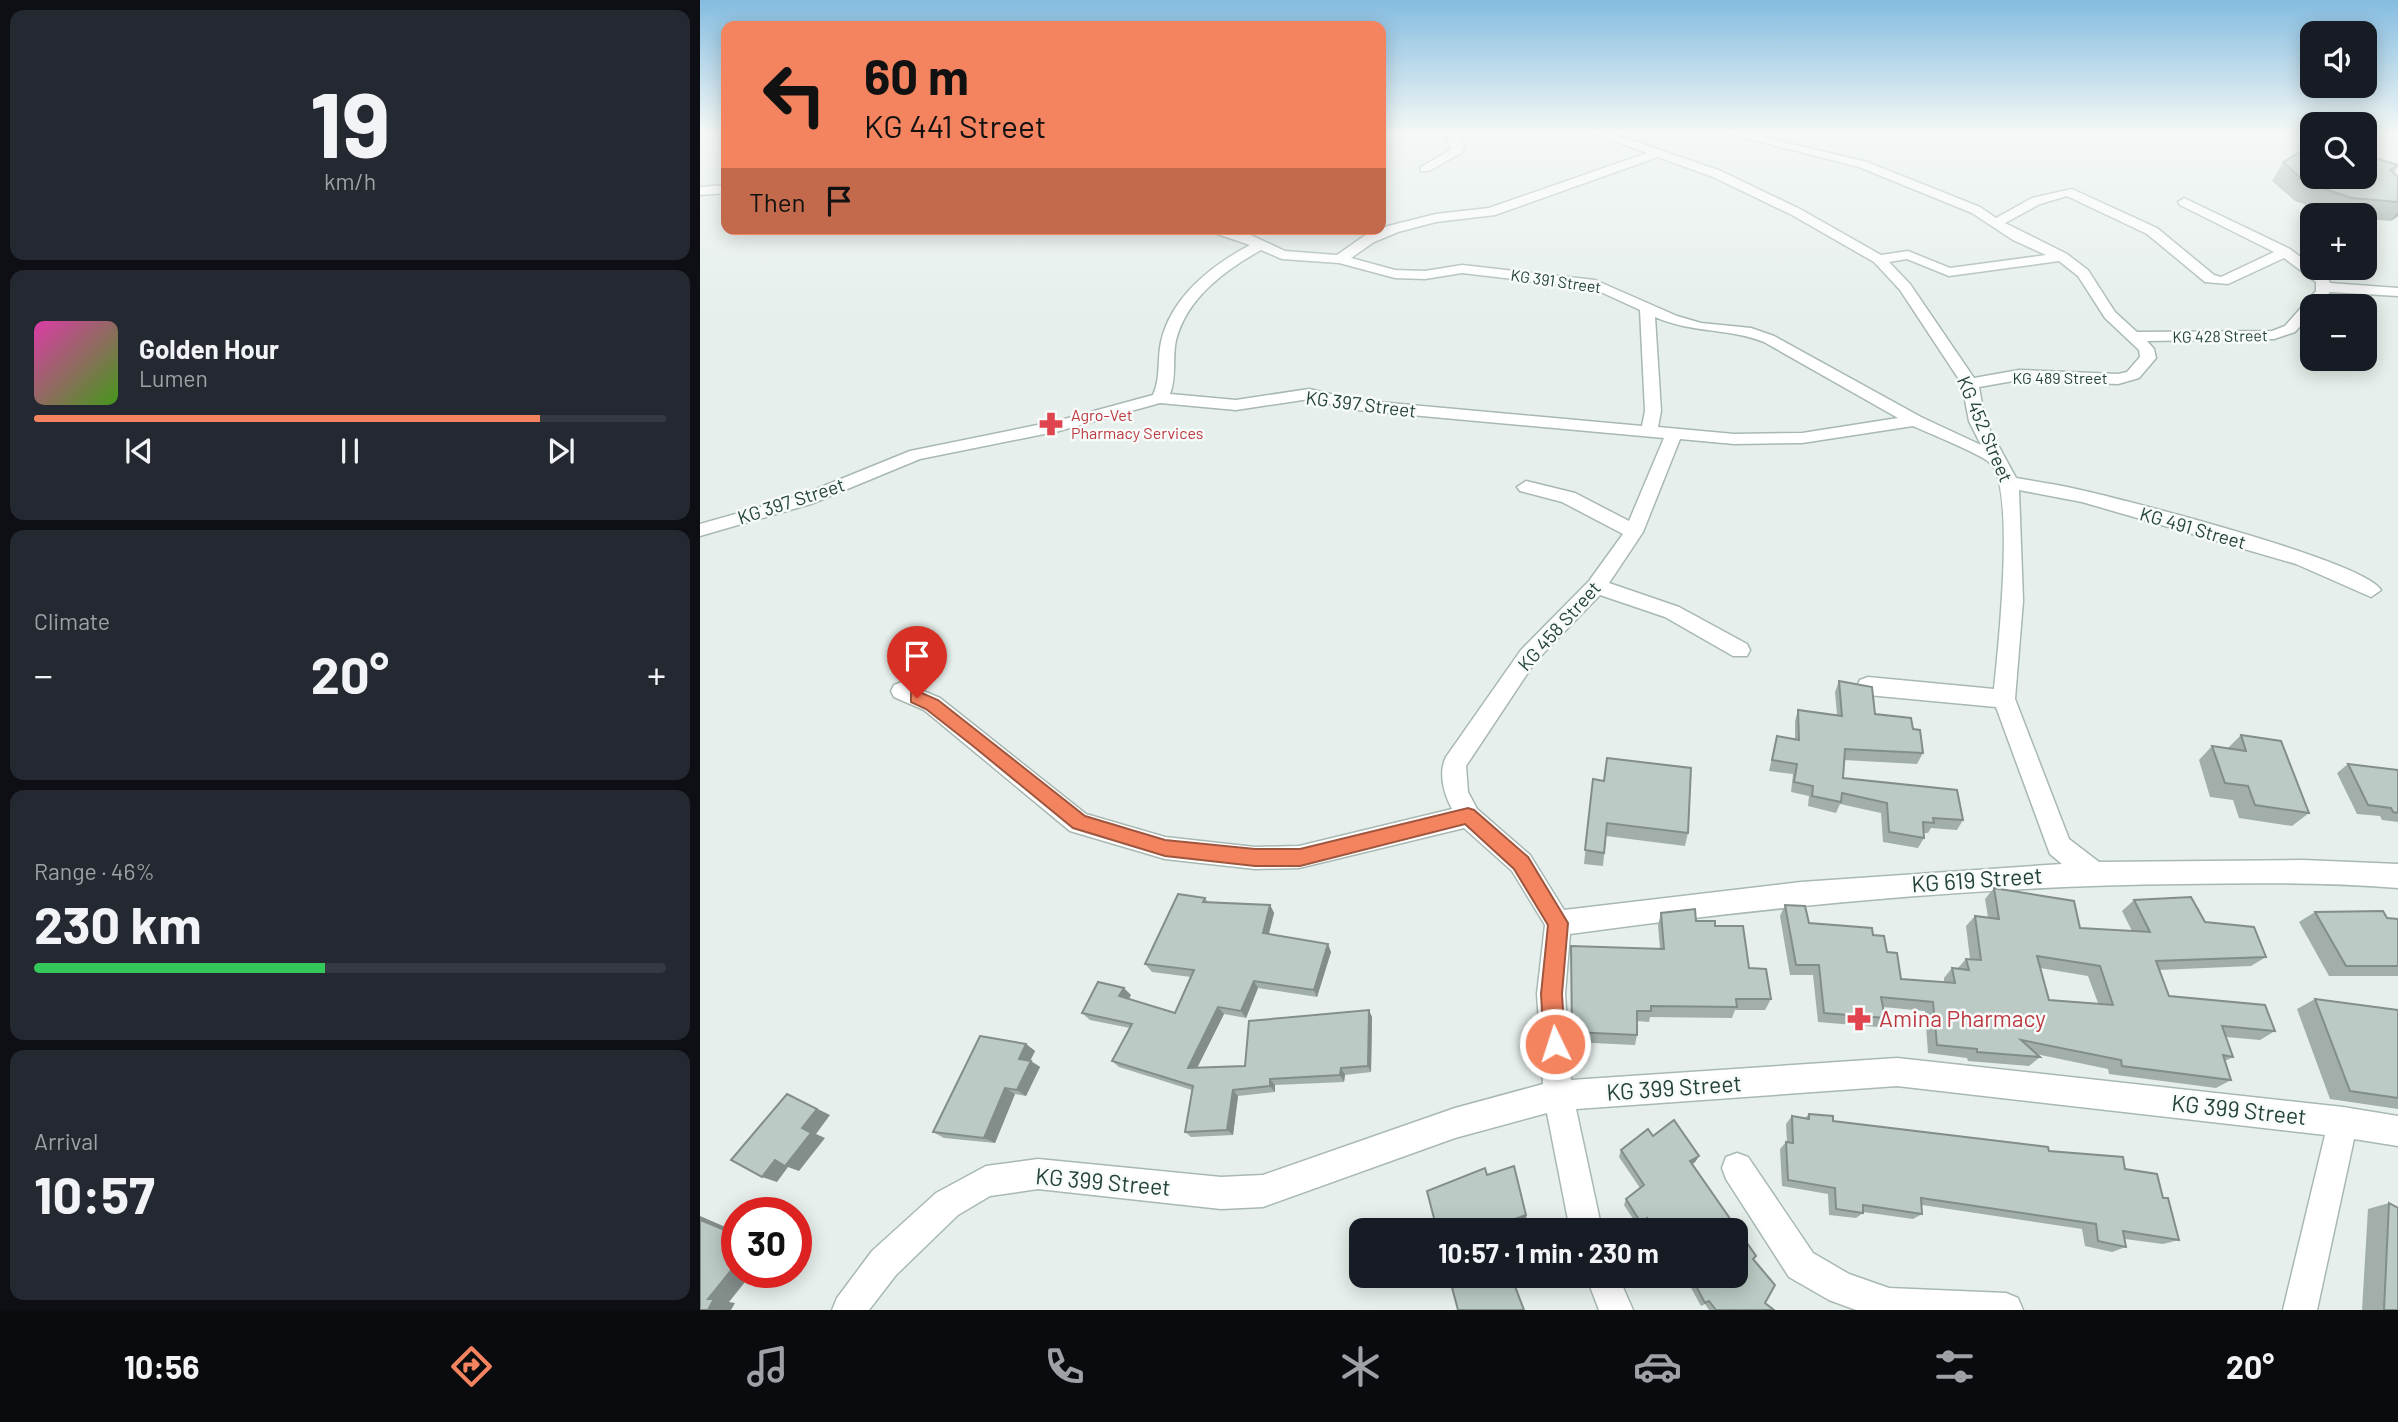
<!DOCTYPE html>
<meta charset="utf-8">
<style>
:root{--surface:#171b24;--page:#242831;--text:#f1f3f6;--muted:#9ea1a6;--line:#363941;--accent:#f4845f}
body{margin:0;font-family:Barlow,sans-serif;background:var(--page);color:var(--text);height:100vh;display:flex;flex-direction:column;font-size:26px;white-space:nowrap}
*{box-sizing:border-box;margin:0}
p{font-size:23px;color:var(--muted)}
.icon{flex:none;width:38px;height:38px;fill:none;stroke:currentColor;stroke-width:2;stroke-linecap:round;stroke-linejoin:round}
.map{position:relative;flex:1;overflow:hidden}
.panel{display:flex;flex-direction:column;gap:10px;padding:10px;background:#0d0f14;width:700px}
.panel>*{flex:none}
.banner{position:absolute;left:21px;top:21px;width:665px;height:214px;border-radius:14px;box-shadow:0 4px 18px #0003;background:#f4845f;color:#111;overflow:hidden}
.controls{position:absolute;left:1600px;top:21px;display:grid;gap:14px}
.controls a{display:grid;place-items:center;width:77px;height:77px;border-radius:14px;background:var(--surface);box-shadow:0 4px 18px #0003;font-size:35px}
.speed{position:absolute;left:21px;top:1197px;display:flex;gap:14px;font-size:35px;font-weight:700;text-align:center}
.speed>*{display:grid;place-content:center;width:91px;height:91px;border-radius:50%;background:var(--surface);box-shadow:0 4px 18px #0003;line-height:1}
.speed .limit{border:10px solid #d22;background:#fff;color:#111}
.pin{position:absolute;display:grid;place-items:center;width:60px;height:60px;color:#fff;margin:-72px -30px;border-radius:50% 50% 50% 0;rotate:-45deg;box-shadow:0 0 7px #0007}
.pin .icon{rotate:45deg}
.me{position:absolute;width:77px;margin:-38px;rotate:356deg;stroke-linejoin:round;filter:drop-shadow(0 0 5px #0008)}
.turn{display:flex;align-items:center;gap:24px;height:147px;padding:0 28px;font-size:32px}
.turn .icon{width:91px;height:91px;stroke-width:2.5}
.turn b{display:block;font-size:49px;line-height:60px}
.then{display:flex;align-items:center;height:66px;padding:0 28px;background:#0003;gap:14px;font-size:26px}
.big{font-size:52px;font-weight:700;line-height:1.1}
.panel .tile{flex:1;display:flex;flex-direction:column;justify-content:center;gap:10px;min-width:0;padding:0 24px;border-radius:14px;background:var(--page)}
.panel .dial{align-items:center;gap:0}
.dial b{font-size:91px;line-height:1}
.song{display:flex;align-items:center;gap:21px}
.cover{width:84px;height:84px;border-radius:10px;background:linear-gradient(135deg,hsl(320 70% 55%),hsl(100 70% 35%))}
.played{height:7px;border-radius:4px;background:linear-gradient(90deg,var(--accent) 80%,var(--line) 80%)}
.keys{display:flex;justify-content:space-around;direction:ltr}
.heat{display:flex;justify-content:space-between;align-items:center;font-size:38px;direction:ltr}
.charge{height:10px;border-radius:5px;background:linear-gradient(90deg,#34c759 46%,var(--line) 0)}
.trip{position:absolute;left:649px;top:1218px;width:399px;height:70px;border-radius:14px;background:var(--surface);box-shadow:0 4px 18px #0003;font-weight:700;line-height:70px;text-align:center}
.menu{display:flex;height:112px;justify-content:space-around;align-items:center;background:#090b0e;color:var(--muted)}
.menu .icon{width:49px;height:49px}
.menu .active{color:var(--accent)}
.menu b{font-size:32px;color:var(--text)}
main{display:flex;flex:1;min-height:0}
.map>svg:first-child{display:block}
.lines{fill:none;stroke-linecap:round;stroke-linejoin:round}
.street-casing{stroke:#a8b8b2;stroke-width:3}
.street{fill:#fff;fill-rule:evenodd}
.wall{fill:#a1aea9;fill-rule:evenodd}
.shaded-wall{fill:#838d89}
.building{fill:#bbcac4;stroke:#838d89;stroke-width:2;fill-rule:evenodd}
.route{fill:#f4845f;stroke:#9f563e;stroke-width:2}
.labels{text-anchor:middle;stroke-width:5;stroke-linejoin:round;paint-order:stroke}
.far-street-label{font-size:16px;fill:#24423a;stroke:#f7fbf9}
.far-health-label{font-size:16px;fill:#be3a42;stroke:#f7fbf9;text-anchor:start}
.street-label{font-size:19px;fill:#24423a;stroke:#f7fbf9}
.near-street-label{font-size:23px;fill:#24423a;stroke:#f7fbf9}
.near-health-label{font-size:23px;fill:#be3a42;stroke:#f7fbf9;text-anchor:start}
</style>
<main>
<section class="panel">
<div class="tile dial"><b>19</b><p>km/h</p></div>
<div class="tile">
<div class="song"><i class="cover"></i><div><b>Golden Hour</b><p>Lumen</p></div></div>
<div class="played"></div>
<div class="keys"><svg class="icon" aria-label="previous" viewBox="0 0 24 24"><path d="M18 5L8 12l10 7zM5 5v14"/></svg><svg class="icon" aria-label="pause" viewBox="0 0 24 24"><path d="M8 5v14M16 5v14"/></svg><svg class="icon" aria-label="next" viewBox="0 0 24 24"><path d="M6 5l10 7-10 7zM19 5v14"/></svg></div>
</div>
<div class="tile"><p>Climate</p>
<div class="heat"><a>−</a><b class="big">20°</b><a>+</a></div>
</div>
<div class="tile"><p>Range · 46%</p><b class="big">230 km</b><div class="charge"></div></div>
<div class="tile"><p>Arrival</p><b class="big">10:57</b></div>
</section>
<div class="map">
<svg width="1698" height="1310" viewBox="0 0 1698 1310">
<rect width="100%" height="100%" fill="#e6efeb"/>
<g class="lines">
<!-- street casing -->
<g class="street-casing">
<g id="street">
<path d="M758,131H771L759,141L764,146L761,153L729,171H721V167L752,149L747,140Z"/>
<path d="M887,131H904L1021,171L1100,209L1181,255L1208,251L1250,268L1346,255L1313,240L1272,213L1159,167L1018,131H1038L1167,162L1280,207L1296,218L1332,198L1372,189L1457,228L1514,275L1521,277L1574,252L1480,205L1478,202L1484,198L1590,249L1628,278L1630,283L1698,288V296L1630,292L1618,306H1612V313L1595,332L1574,339L1447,341L1454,349L1456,358L1439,378L1418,384L1319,380L1279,387L1285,421L1316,478C1339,482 1362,485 1385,491C1429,501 1664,561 1681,590L1671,597L1596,564L1382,502L1319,490L1323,601L1315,699L1369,839L1399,862L1603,860L1698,864V888C1626,882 1554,883 1481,884C1276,886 1073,906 870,934L865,994L871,1080L1197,1058L1643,1107L1698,1116V1146L1654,1139L1617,1310H1583L1625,1135L1197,1086L876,1109L902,1230H870L847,1113L755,1138L563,1207L521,1209L338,1189L290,1196L258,1215L196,1275L169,1310H132L137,1298L172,1251L236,1193L286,1166L338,1159L521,1177L563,1175L755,1108L843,1084L837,994L845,925L812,871L764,828L599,868L555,869L465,859L370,831L224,710L194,697L191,691L194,685L202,682L240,698L386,814L465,837L555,847L599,846L752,809C744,794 738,773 746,757L821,650L889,581L923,534L862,502L820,491L817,487L826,481L875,493L929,521L964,438L656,410L609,399L536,410L460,403L359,431L220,459L111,504L0,536V524L99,496L210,451L357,421L453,395C461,378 457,360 461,342C471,297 512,265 550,245L502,229L542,231L585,251L637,255L664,236L688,226L736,214L789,208L947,153ZM958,157L1013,177L1092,215L1174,262L1200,290L1262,384L1269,421L1281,445L1221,417L1074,336L1051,328L1001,323L977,316L895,280L762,265L725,271L695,270L651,258L674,242L698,232L736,222L795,215ZM1367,196L1447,234L1505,282L1528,284L1584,258L1616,282V291L1585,326L1572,331L1437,332L1415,312L1388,270L1367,254L1305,223L1340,204ZM561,250L582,259L639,263L695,278L725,279L762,273L892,288L940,310L945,411L942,426L656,400L609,389L536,400L470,394C477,376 472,358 476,340C487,298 525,270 561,250ZM1207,259L1249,276L1359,261L1378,276L1405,318L1439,350L1440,357L1427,372L1418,374L1319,370L1274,378L1210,284L1189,262ZM955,317C990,333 1029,328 1064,342L1198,418L1102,433L1034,434L958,427L961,411ZM1213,426C1228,433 1281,454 1290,463C1316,486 1298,651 1294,689L1168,677L1160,680L1157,686L1160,692L1168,695L1296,707L1347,846L1350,854L1362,864L1101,882L864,910L830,855L777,809L768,792L766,766L835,662L900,595L965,617L1033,656H1047L1050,650L1047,644L979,607L909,583L943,532L980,439L1034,444L1102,443Z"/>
<path d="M26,185V193L0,195V187Z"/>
<path d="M1037,1153L1048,1157L1113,1253L1149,1274L1189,1288L1306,1293L1318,1298L1323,1310H1156L1129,1300L1089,1277L1026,1179L1022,1168L1026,1157Z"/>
<path d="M886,1276H918L933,1310H899Z"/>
</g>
</g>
<!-- street -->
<use href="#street" class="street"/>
</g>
<!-- wall -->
<g class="wall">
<path d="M1583,162L1698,165L1694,173L1698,177V216L1691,221L1664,219V215H1635L1595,201L1572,181Z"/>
<path d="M1139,681L1175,714L1213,729L1223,753L1217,764L1144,760L1143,778L1263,820L1257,830L1231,828L1228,833H1224V838L1218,848L1183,842L1181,813L1140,804L1136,813L1108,806L1109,796L1091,792L1093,774L1069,771L1077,736L1095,739V721L1098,710L1137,715L1135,692Z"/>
<path d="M1541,735L1609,813L1592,826L1539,818L1533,800L1510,797L1499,760L1512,746L1528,748Z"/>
<path d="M1648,764L1698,770V822L1682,820L1680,816L1657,814L1637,773Z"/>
<path d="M893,779L988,833L985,846L906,836L903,866L884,864Z"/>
<path d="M1294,888L1380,928L1432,931L1422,911L1434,900L1505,922L1566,957L1551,966L1459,970L1469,996L1575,1031L1560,1040L1526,1037L1533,1057L1525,1061L1531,1080L1516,1088L1409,1074L1408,1069L1336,1054L1340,1057L1329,1066L1268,1061L1267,1058L1228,1053L1225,1011L1183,1007L1185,1018L1178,1027L1118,1022L1113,975H1090L1080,916L1085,905L1109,923L1173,935L1187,952L1201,979L1244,982V978L1252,968L1257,969L1266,959H1270L1266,926L1275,916L1288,917L1285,899ZM1340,968L1388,976L1398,1003L1349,1000Z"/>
<path d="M505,898L508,902L570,905L574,913L569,934L631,952L617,997L558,988L546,1018L524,1014L497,1068L545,1066L672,1017L671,1072L645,1075L644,1082L575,1085V1092L538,1096L533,1135L491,1137L485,1132L492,1090L419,1067L412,1061L430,1028L390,1020L382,1013L431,995L429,999L475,1013L491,977L452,972L445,964Z"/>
<path d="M1615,912L1698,919V976H1629L1599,922Z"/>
<path d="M961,913L1015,926L1049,968L1071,999L1065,1010H1035L1032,1018L950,1017L949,1022L937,1021V1035L935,1045L871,1042V946L960,949L958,925Z"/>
<path d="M1615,999L1698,1010V1109L1630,1099L1597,1009Z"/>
<path d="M326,1044L335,1051L330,1061L340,1067L326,1096L315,1094L295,1143L244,1138L233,1132Z"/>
<path d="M1109,1114L1133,1121L1349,1151L1425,1169L1463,1198L1479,1240L1463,1244L1425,1239L1426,1247L1412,1252L1385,1246L1382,1229L1222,1205V1214L1213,1219L1163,1212V1213L1156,1218L1129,1215L1128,1194L1082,1186L1080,1149L1086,1142H1087L1086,1124L1092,1116L1105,1118Z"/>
<path d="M974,1120L999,1156L995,1162L992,1164L1056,1256L1053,1259L1075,1285L1065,1303L1074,1310H1009L1005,1304L1001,1306L990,1286L978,1288L971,1276H1036V1230H949L945,1224L939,1228L924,1205L926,1199L940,1188L919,1157L921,1150L948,1129L953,1136Z"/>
<path d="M1689,1203L1698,1310H1662L1668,1209Z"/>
</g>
<!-- shaded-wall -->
<g class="shaded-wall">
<path d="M1698,211V216L1691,221Z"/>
<path d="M570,905L574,913L567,940L563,933Z"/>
<path d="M628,944L631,952L617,997L614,990Z"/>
<path d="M554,981L558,988L546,1018L541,1011Z"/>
<path d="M424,988L431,995L426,1003L419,996Z"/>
<path d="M518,1007L524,1014L494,1074L488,1068Z"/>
<path d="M669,1010L672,1017L671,1072L668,1066Z"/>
<path d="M326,1044L335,1051L328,1065L319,1059Z"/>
<path d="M331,1061L340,1067L326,1096L317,1090Z"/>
<path d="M641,1068L645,1075L644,1082L640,1075Z"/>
<path d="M570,1079L575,1085V1092L570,1086Z"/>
<path d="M305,1088L315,1094L295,1143L284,1138Z"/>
<path d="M533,1090L538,1096L533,1135L527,1130Z"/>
<path d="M87,1094L130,1115L116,1134L125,1138L99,1171L88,1167L77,1182L62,1177L102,1128Z"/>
<path d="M999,1156L995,1162L987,1168L990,1161Z"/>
<path d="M826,1215L827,1221L802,1230L801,1224Z"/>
<path d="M0,1216L37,1232V1235L0,1220Z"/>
<path d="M947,1218L945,1224L939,1228L941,1223Z"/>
<path d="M37,1263V1272H53L29,1302L35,1303L31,1310H8V1299Z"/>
</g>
<!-- building -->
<g class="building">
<path d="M1599,153L1612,154V177H1664V158L1672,157L1698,165L1690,170L1698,177V202L1652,198L1606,183L1583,162Z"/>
<path d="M1139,681L1172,687L1175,714L1211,718L1213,729L1220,730L1223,753L1145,749L1143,778L1257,790L1263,820L1233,818L1234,823L1223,822L1224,838L1189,832L1187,803L1142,793L1141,802L1112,796L1113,786L1094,782L1097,764L1072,760L1077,736L1099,740L1098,710L1142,716Z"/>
<path d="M1541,735L1581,741L1609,813L1555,805L1548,786L1525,783L1512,746L1546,751Z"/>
<path d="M907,758L991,768L988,833L907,823L904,853L885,850L893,779L904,781Z"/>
<path d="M1648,764L1698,770V813L1693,812L1691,808L1668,805Z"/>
<path d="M1294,888L1374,901L1380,928L1450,932L1434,900L1491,897L1505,922L1554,927L1566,957L1456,961L1469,996L1565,1005L1575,1031L1522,1026L1533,1057L1523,1055L1531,1080L1422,1066L1421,1060L1321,1040L1340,1057L1277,1052V1049L1237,1045L1233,1002L1181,997L1185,1018L1124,1013L1119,965H1096L1085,905L1105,906L1109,923L1172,928L1173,935L1184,936L1187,952L1197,953L1201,979L1255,983L1252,968L1269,970L1266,959L1281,960L1275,916L1299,919ZM1337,956L1400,966L1413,1005L1349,1000Z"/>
<path d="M478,894L505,898L503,902L570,905L563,933L628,944L614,990L554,981L541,1011L518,1007L488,1068L545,1066L549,1021L669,1010L668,1066L641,1068L640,1075L570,1079V1086L533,1090L527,1130L485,1132L493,1086L412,1061L432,1024L382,1013L398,982L424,988L419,996L475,1013L494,970L445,964Z"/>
<path d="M995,909L996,921H1015V926H1043L1049,968L1066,969L1071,999H1036L1037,1007L951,1006V1011H937V1035L872,1032L871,946L964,949L961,913Z"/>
<path d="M1683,911L1687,918L1698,919V966H1646L1615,912Z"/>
<path d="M1615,999L1698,1010V1098L1650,1091Z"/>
<path d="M280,1036L326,1044L319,1059L331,1061L317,1090L305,1088L284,1138L233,1132Z"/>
<path d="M87,1094L117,1109L102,1128L111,1133L85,1166L75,1160L62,1177L31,1160Z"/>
<path d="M1109,1114L1133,1116V1121L1348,1147L1349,1151L1423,1157L1425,1169L1457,1174L1463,1198H1468L1479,1240L1423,1231L1426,1247L1398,1241L1396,1224L1221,1198L1222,1214L1163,1205V1213L1136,1209L1135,1188L1088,1180L1086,1142L1093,1143L1092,1116L1109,1119Z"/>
<path d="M974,1120L999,1156L990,1161L1056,1256L1053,1259L1075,1285L1065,1303L1074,1310H1016L1009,1301L1005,1303L994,1282L981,1284L976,1276H1036V1230H955L947,1218L941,1223L926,1199L944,1185L921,1150L948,1129L953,1136Z"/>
<path d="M814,1166L826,1215L801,1224L803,1230H737L727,1191L785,1168L787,1175Z"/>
<path d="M1689,1203L1698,1208V1310H1684Z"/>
<path d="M0,1220L37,1235V1263L8,1299H14L8,1310H0Z"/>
<path d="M749,1276H811L824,1310H758Z"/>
</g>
<!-- sky -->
<linearGradient id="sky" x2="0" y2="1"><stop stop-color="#84bce0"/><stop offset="0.42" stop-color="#f4f8f6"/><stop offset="1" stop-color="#f4f8f6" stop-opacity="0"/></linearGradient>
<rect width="1698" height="314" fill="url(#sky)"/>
<!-- route -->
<path class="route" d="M217,691L238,700L385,816L465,840L555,849H600L768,808L774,810L828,857L868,923L862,994L865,1044L862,1052L855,1055L847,1052L844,1044L841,994L848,925L814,869L765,824L600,866H555L465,856L373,828L273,746L226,709L211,702V693Z"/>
<!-- icons -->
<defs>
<g id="pharmacy-bare" transform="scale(1.89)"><path d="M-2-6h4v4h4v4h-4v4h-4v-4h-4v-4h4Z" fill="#e0444e" stroke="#f7fbf9" stroke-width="2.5" paint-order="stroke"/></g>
</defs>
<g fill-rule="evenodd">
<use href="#pharmacy-bare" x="351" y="424"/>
<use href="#pharmacy-bare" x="1159" y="1019"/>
</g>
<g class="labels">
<!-- far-street labels -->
<g class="far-street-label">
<text transform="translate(856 281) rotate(8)" y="6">KG 391 Street</text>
<text transform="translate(1520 336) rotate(-1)" y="6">KG 428 Street</text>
<text x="1360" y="384">KG 489 Street</text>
</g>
<!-- far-health labels -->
<g class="far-health-label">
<text x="371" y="421">Agro-Vet<tspan x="371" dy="18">Pharmacy Services</tspan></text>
</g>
<!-- street labels -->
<g class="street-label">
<text transform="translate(661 404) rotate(7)" y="7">KG 397 Street</text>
<text transform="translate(1285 429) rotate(67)" y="7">KG 452 Street</text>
<text transform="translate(91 501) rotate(-18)" y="7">KG 397 Street</text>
<text transform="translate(1493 528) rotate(16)" y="7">KG 491 Street</text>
<text transform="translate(859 626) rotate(-48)" y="7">KG 458 Street</text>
</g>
<!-- near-street labels -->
<g class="near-street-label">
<text transform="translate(1277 880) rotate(-4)" y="8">KG 619 Street</text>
<text transform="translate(974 1088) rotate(-4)" y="8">KG 399 Street</text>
<text transform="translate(1539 1110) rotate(6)" y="8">KG 399 Street</text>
<text transform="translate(403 1182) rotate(5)" y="8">KG 399 Street</text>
</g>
<!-- near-health labels -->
<g class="near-health-label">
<text x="1179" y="1027">Amina Pharmacy</text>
</g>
</g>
</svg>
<div class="controls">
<a><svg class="icon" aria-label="sound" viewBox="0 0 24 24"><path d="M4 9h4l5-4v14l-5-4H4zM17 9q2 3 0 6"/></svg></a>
<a><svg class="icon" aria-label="search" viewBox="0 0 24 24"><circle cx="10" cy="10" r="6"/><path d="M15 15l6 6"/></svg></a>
<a>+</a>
<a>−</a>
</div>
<div class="speed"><div class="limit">30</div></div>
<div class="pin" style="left:217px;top:698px;background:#d93025"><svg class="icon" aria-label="arrive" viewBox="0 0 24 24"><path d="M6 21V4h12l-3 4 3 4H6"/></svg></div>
<svg class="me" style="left:855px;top:1044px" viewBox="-20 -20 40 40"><circle r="17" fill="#f4845f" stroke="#fff" stroke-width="3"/><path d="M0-11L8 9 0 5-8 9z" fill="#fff"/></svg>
<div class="trip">10:57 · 1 min · 230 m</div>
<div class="banner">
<div class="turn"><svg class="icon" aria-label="left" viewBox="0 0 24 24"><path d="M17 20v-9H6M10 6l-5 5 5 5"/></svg><div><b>60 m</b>KG 441 Street</div></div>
<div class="then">Then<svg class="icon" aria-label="arrive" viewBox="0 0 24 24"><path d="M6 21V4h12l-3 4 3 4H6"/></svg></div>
</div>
</div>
</main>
<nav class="menu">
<b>10:56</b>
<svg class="icon active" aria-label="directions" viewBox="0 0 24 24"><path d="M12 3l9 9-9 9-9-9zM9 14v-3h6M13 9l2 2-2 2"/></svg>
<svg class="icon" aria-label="music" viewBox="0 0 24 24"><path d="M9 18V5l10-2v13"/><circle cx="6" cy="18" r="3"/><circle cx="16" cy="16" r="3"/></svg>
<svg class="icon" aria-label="phone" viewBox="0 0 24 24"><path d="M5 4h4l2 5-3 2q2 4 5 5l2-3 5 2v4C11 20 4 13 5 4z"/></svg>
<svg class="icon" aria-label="climate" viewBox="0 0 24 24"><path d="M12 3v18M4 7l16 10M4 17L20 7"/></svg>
<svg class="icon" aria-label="car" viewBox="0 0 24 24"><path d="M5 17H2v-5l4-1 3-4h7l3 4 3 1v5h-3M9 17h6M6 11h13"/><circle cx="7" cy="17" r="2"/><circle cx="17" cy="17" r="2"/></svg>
<svg class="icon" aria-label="filters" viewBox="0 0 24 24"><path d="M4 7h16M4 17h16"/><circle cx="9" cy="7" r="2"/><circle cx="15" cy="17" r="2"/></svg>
<b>20°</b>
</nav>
